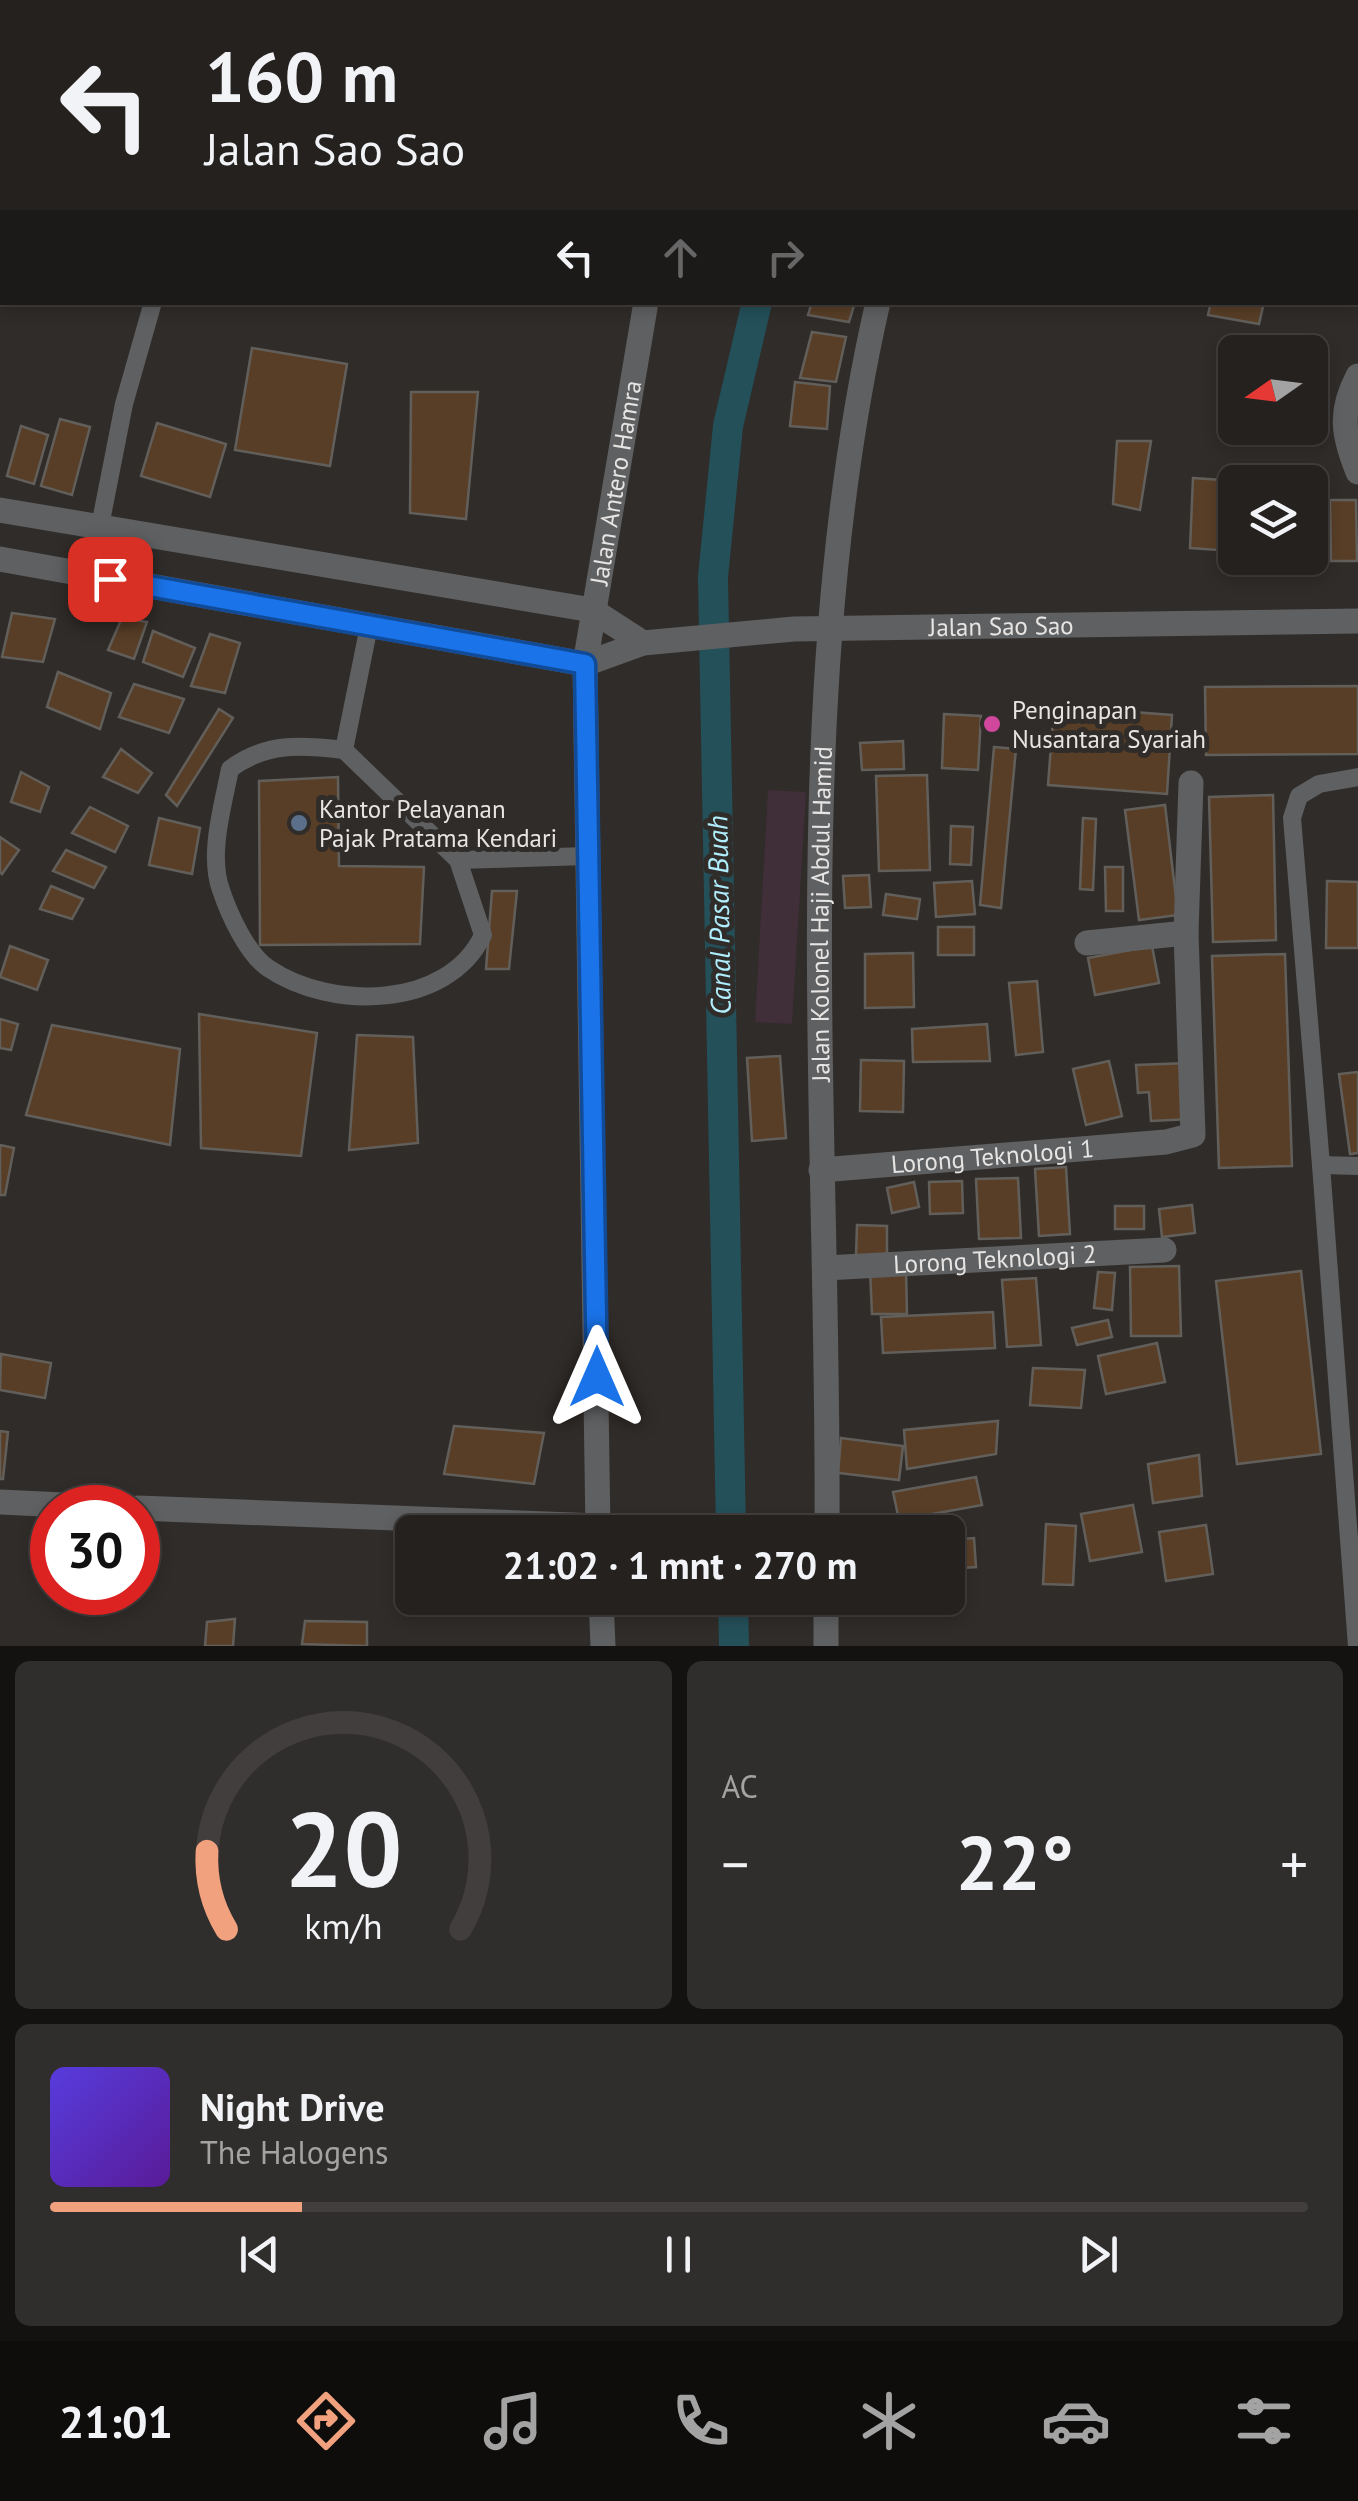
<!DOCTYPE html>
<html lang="id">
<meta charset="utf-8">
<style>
:root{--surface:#24211f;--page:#302e2c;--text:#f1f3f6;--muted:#a3a3a4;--line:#413e3d;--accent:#f1a17d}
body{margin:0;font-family:"PT Sans",sans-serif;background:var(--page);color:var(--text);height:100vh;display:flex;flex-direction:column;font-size:38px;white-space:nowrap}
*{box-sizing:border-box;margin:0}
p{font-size:32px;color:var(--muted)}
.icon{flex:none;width:55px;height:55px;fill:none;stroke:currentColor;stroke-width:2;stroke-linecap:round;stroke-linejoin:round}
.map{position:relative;height:1646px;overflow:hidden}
.drawer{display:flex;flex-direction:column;gap:15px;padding:15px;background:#141211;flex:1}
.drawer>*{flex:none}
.hud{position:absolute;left:0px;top:0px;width:1360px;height:305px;box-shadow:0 5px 15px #0003,0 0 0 2px var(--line);background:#24211f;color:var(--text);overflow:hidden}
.needle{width:65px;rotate:256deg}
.tools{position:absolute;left:1218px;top:335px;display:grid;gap:20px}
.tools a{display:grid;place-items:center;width:110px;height:110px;border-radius:15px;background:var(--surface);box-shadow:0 5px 15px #0003,0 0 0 2px var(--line);font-size:50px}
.speed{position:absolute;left:30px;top:1485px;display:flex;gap:20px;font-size:50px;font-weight:700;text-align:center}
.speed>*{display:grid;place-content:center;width:130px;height:130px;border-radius:50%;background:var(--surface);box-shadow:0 5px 15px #0003,0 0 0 2px var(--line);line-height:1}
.speed .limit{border:15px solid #d22;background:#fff;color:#111}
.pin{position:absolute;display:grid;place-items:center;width:85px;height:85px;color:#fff;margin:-42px;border-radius:20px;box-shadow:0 5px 15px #0006}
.me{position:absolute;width:110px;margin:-55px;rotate:0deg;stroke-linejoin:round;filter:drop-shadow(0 0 8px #0008)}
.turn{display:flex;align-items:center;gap:35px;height:210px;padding:0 40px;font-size:45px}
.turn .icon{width:130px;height:130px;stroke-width:2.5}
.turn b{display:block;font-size:70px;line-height:85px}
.lanes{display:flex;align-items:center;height:95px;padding:0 40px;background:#0003;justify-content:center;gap:50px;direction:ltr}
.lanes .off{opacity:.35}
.big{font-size:75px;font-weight:700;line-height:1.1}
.drawer .card{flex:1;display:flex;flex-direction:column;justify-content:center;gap:15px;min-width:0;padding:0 35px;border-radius:15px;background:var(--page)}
.drawer .dial{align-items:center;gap:0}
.dial svg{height:260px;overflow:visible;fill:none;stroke:var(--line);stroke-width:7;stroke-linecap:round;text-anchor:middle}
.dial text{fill:var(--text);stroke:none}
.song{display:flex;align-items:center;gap:30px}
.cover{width:120px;height:120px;border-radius:15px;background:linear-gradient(135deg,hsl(250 70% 55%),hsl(270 70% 35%))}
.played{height:10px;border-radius:5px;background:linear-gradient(90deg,var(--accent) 20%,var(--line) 20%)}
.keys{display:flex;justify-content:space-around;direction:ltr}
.heat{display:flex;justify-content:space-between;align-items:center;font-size:55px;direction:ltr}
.drawer .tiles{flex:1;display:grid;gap:15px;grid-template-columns:1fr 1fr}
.card:last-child{grid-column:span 2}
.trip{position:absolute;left:395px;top:1515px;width:570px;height:100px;border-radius:15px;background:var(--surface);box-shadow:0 5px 15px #0003,0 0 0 2px var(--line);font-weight:700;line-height:100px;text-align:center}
.menu{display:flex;height:160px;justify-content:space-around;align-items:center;background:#0e0d0c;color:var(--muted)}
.menu .icon{width:70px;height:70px}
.menu .active{color:var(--accent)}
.menu b{font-size:45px;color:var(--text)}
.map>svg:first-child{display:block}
.commercial{fill:#402e39}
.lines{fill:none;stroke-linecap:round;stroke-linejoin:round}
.canal{stroke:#24505a;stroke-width:30}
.building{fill:#583e27;stroke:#625f5b;stroke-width:2.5}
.service{stroke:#5f6062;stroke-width:18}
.minor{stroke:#5f6062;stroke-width:25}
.tertiary{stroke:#5f6062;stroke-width:25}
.route-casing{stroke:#114b97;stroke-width:25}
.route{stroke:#1a73e8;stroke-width:18}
.hotel-dot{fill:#d1479c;stroke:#302c29;stroke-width:4}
.service-dot{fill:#5c6f8a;stroke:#302c29;stroke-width:4}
.labels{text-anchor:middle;stroke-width:10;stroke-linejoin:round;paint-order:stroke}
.street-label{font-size:25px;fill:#e7e5e3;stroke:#302c29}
.poi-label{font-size:25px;fill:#e7e5e3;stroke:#302c29;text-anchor:start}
.water-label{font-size:28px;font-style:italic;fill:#b1eefd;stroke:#302c29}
</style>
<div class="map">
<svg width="1358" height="1646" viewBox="0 0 1358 1646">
<rect width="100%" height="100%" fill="#302c29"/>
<!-- commercial -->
<path class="commercial" d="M768,790L806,792L792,1024L755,1022Z"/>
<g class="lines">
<!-- canal -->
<g class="canal">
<path d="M826,2L827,0"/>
<path d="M731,1532L713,577L728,426L757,302"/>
<path d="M733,1598L734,1646"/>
</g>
</g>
<!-- building -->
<g class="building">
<path d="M812,302H855L849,322L808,315Z"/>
<path d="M1211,302H1264L1259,324L1208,315Z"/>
<path d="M812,332L846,337L836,382L800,378Z"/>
<path d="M252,348L347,364L330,466L235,450Z"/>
<path d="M795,382L830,386L827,429L790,426Z"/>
<path d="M411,392H478L466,519L410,513Z"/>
<path d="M60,419L90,427L72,495L41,486Z"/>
<path d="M157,423L226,444L210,497L141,476Z"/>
<path d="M21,426L48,435L34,484L7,476Z"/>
<path d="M1117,441H1151L1140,510L1113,504Z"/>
<path d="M1193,478L1236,481L1233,551L1190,548Z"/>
<path d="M1330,500H1356L1357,561H1331Z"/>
<path d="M1320,523L1322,553L1310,554V524Z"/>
<path d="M12,613L55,619L43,662L2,657Z"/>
<path d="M122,618L147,622L134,659L108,650Z"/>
<path d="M153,631L195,648L183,677L143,662Z"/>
<path d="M210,634L240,643L225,693L191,686Z"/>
<path d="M58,672L111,693L100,729L47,707Z"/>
<path d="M134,684L184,699L169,733L119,717Z"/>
<path d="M1358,686V754L1206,755L1205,687Z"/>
<path d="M1054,706L1172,715L1167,794L1048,785Z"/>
<path d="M219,709L233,718L177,806L166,795Z"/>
<path d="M944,714L981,716L978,770L942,768Z"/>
<path d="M903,741L904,769L862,770L860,743Z"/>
<path d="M994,747L1016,749L1001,908L980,905Z"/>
<path d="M121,749L152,773L138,793L103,777Z"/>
<path d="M21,772L49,787L40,812L11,802Z"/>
<path d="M927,775L930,870L879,871L876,776Z"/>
<path d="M338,777L339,866L424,867L420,944L260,945L259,781Z"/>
<path d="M1273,795L1276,940L1213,942L1209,797Z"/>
<path d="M1165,805L1178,915L1139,920L1125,810Z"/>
<path d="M90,807L128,826L115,852L72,833Z"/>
<path d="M159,818L200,828L192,874L149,865Z"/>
<path d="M1083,818L1096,819L1093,890L1080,889Z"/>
<path d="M951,826L973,827L971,865L950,864Z"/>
<path d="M0,837L19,850L2,874L0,872Z"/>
<path d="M66,850L106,867L94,888L53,871Z"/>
<path d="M1105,867H1123V911H1106Z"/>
<path d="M869,875L871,907L845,908L843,876Z"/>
<path d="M972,881L975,914L936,917L934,883Z"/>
<path d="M1327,881L1358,882V948H1326Z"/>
<path d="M51,886L83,899L72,919L40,909Z"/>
<path d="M492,891H517L509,969H486Z"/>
<path d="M886,894L920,899L917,919L883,915Z"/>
<rect x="938" y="927" width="36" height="28"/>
<path d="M10,946L48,960L37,990L0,977Z"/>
<path d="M1152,946L1159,983L1095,995L1088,958Z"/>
<path d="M913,953L914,1007L865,1008V954Z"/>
<path d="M1285,954L1292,1166L1219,1168L1212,956Z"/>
<path d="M1037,981L1043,1052L1016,1055L1009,983Z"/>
<path d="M199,1014L317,1033L301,1156L201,1148Z"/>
<path d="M0,1019L18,1024L11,1050L0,1048Z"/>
<path d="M987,1024L990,1061L913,1062L912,1029Z"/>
<path d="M52,1025L180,1049L170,1145L26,1115Z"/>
<path d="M357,1035L413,1037L418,1143L349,1150Z"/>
<path d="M780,1056L786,1138L752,1141L747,1058Z"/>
<path d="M861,1060L904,1061L903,1112L860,1111Z"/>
<path d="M1109,1061L1122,1116L1086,1125L1073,1069Z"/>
<path d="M1188,1063L1191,1119L1151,1121L1149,1092L1138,1093L1136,1065Z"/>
<path d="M1358,1072V1153L1350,1154L1339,1074Z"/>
<path d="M0,1145L14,1148L5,1195H0Z"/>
<path d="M1066,1167L1070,1234L1039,1236L1035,1169Z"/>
<path d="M1018,1178L1021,1238L979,1239L976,1179Z"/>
<path d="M962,1181L963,1213L930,1214L929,1182Z"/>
<path d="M914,1182L919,1207L892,1213L887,1188Z"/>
<path d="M1192,1205L1195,1233L1162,1237L1159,1209Z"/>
<rect x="1115" y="1206" width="29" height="23"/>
<path d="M857,1225L887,1226V1256L856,1255Z"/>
<path d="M1179,1266L1181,1336H1131L1130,1267Z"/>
<path d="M906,1269L907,1314H872L870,1270Z"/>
<path d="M1301,1271L1321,1454L1237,1464L1216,1281Z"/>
<path d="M1098,1272L1115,1273L1112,1310L1094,1308Z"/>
<path d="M1036,1278L1041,1345L1007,1347L1002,1280Z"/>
<path d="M993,1312L995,1348L883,1353L881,1317Z"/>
<path d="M1108,1320L1112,1337L1077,1345L1072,1328Z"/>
<path d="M1157,1343L1165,1382L1106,1394L1098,1356Z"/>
<path d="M1,1354L51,1363L45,1398L0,1390Z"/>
<path d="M1033,1368L1085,1370L1081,1408L1030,1405Z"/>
<path d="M998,1421L996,1454L907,1469L904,1430Z"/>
<path d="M454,1426L544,1433L534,1484L444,1474Z"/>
<path d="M0,1431L8,1432L3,1479H0Z"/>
<path d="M841,1438L903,1446L899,1480L838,1473Z"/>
<path d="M1199,1455L1202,1496L1153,1503L1148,1464Z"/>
<path d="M976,1477L982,1505L899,1520L893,1492Z"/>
<path d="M1133,1505L1142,1552L1090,1561L1081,1514Z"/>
<path d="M1046,1524L1076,1526L1073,1585L1043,1584Z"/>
<path d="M1206,1525L1213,1574L1166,1581L1159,1532Z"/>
<path d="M974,1538L976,1567L948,1569V1540Z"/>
<path d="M235,1619L233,1646H205L207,1622Z"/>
<path d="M305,1621L367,1622V1646L302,1644Z"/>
</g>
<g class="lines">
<!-- service -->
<g class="service">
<path d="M100,526L124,404L153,302"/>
<path d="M344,750L458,860L483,935C448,1009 331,1011 268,968C247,954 229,914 221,890C208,855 223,805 230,769C266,742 301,745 344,750L369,626"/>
<path d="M1358,777L1319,784L1299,796L1292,818L1321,1165L1358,1166"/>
<path d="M458,860L587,856"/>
<path d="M1321,1165L1357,1646"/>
</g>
<!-- minor -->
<g class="minor">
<path d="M705,2L706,0"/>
<path d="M949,2V0"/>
<path d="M1184,2L1189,0"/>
<path d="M1358,376C1339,412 1343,435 1358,472"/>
<path d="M1087,943L1186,933"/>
<path id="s1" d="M821,1170L1166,1142L1193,1135L1186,933L1191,783"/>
<path id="s2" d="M825,1268L1164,1250"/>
<path d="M0,1502L128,1508"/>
<path d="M138,1508L598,1526"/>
<path id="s3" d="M598,1532L585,664L646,302"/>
<path id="s4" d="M827,1532C830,1128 787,699 878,302"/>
<path d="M601,1598L603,1646"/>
<path d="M826,1646V1598"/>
</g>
<!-- tertiary -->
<g class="tertiary">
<path d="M0,510L592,610L643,643"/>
<path id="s5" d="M0,559L585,664L643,643L794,629L1358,621"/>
</g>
</g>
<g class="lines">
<!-- route casing -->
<g class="route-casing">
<path id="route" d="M110,579L585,664L597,1377"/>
</g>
<!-- route -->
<use href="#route" class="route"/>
</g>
<!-- markers -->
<circle class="hotel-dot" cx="992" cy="724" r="10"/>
<circle class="service-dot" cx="299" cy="823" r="10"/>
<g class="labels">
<!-- street labels -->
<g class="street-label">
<text dy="9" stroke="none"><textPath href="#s3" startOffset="1052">Jalan Antero Hamra</textPath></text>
<text dy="9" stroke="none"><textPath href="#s5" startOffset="1015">Jalan Sao Sao</textPath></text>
<text dy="9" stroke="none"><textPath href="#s4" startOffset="618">Jalan Kolonel Haji Abdul Hamid</textPath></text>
<text dy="9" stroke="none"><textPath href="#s1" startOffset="172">Lorong Teknologi 1</textPath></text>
<text dy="9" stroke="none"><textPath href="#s2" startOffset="170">Lorong Teknologi 2</textPath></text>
</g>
<!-- poi labels -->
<g class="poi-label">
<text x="1012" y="719">Penginapan<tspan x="1012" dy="29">Nusantara Syariah</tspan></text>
<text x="319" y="818">Kantor Pelayanan<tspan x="319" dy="29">Pajak Pratama Kendari</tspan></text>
</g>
<!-- water labels -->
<g class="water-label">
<text transform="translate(719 915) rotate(-91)" y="10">Canal Pasar Buah</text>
</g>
</g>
</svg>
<div class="tools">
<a><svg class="needle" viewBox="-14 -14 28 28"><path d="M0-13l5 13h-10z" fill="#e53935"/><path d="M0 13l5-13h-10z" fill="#a3a3a4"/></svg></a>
<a><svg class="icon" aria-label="layers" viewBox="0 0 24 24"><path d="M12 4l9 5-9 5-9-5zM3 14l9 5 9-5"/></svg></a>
</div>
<div class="speed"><div class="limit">30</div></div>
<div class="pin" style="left:110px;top:579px;background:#d93025"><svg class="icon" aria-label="arrive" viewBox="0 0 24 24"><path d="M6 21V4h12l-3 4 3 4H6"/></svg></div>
<svg class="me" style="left:597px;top:1377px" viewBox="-20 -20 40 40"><path d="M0-17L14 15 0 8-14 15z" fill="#1a73e8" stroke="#fff" stroke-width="4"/></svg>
<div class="trip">21:02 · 1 mnt · 270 m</div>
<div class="hud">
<div class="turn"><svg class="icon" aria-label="left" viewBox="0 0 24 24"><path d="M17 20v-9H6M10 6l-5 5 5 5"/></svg><div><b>160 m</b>Jalan Sao Sao</div></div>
<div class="lanes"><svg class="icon" aria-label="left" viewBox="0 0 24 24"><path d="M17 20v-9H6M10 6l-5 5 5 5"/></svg><svg class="icon off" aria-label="ahead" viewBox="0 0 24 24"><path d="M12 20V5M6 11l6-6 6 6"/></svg><svg class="icon off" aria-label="right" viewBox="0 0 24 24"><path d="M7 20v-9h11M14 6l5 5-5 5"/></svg></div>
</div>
</div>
<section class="drawer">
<div class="tiles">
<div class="card dial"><svg viewBox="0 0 100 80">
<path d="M14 69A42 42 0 1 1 86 69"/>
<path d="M14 69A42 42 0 0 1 8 45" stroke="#f1a17d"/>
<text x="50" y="56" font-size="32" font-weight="700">20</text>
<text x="50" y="72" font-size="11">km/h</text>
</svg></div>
<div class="card"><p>AC</p>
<div class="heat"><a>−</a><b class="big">22°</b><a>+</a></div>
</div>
<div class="card">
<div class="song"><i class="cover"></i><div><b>Night Drive</b><p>The Halogens</p></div></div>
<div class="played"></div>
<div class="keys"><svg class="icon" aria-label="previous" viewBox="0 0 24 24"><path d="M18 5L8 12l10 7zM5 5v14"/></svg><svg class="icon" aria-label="pause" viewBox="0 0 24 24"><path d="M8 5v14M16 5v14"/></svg><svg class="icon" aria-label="next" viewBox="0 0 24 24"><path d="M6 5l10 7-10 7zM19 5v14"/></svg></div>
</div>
</div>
</section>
<nav class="menu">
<b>21:01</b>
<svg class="icon active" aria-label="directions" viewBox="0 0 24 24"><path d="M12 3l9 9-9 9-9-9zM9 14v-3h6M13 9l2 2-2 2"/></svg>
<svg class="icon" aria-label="music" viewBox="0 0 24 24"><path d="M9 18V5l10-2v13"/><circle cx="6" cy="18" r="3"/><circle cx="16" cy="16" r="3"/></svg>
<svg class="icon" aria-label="phone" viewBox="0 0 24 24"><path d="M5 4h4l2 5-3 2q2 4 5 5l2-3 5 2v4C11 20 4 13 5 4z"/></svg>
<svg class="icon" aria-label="climate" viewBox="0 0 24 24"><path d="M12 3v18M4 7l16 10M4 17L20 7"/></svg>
<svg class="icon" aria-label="car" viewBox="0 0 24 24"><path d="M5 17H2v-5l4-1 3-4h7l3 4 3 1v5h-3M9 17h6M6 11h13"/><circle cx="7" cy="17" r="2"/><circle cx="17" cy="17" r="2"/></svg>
<svg class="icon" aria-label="filters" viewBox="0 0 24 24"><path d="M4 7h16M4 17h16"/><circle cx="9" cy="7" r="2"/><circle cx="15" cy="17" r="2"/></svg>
</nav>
